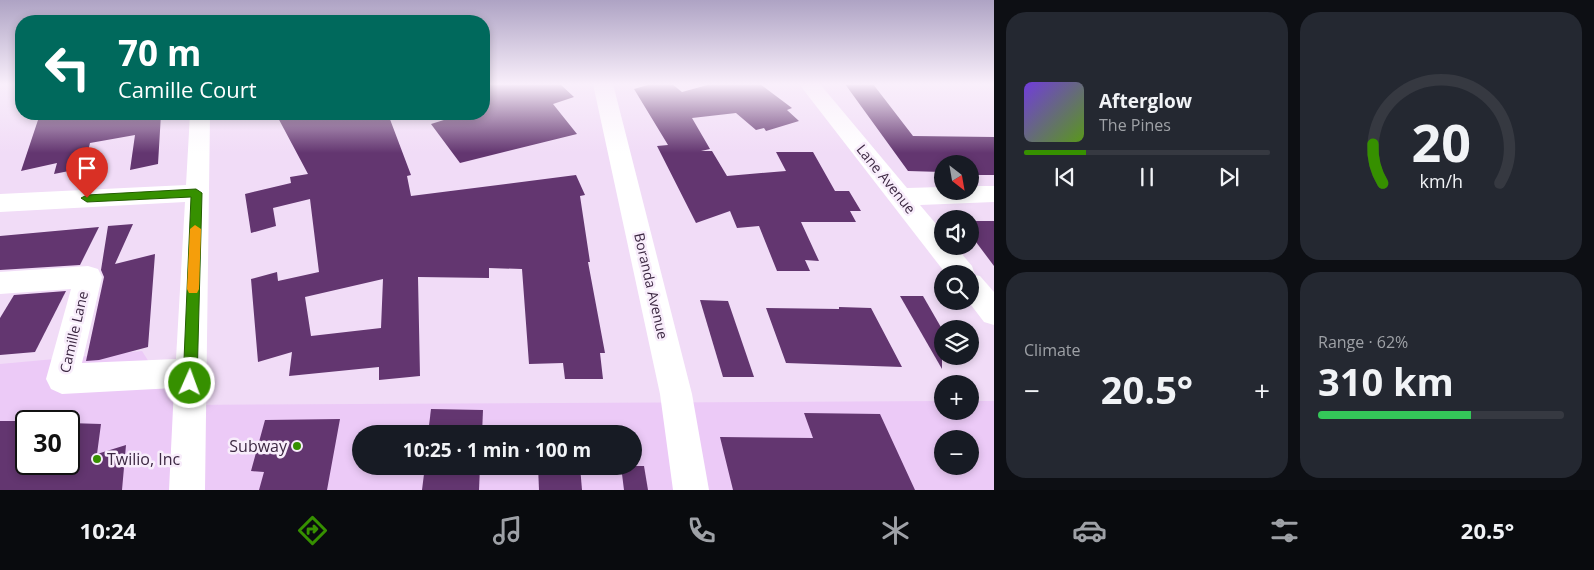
<!DOCTYPE html>
<meta charset="utf-8">
<style>
:root{--surface:#171b24;--page:#242831;--text:#f1f3f6;--muted:#9ea1a6;--line:#363941;--accent:#369000}
body{margin:0;font-family:"Open Sans",sans-serif;background:var(--page);color:var(--text);height:100vh;display:flex;flex-direction:column;font-size:19px;white-space:nowrap}
*{box-sizing:border-box;margin:0}
p{font-size:16px;color:var(--muted)}
.icon{flex:none;width:28px;height:28px;fill:none;stroke:currentColor;stroke-width:2;stroke-linecap:round;stroke-linejoin:round}
.map{position:relative;flex:1;overflow:hidden}
.side{display:flex;flex-direction:column;gap:12px;padding:12px;background:#0d0f14;width:600px}
.side>*{flex:none}
.hud{position:absolute;left:15px;top:15px;width:475px;height:105px;border-radius:20px;box-shadow:0 2px 8px #0003;background:#00695c;color:#fff;overflow:hidden}
.needle{width:32px;rotate:149deg}
.buttons{position:absolute;left:934px;top:155px;display:grid;gap:10px}
.buttons a{display:grid;place-items:center;width:45px;height:45px;border-radius:50%;background:var(--surface);box-shadow:0 2px 8px #0003;font-size:25px}
.speed{position:absolute;left:15px;top:410px;display:flex;gap:10px;font-size:25px;font-weight:700;text-align:center}
.speed>*{display:grid;place-content:center;width:65px;height:65px;border-radius:50%;background:var(--surface);box-shadow:0 2px 8px #0003;line-height:1}
.speed .limit{border:2px solid #111;border-radius:8px;background:#fff;color:#111}
.pin{position:absolute;display:grid;place-items:center;width:42px;height:42px;color:#fff;margin:-51px -21px;border-radius:50% 50% 50% 0;rotate:-45deg;box-shadow:0 0 5px #0007}
.pin .icon{rotate:45deg}
.me{position:absolute;width:55px;margin:-28px;rotate:2deg;stroke-linejoin:round;filter:drop-shadow(0 0 4px #0008)}
.turn{display:flex;align-items:center;gap:18px;height:105px;padding:0 20px;font-size:22px}
.turn .icon{width:65px;height:65px;stroke-width:2.5}
.turn b{display:block;font-size:35px;line-height:42px}
.big{font-size:38px;font-weight:700;line-height:1.1}
.side .widget{flex:1;display:flex;flex-direction:column;justify-content:center;gap:8px;min-width:0;padding:0 18px;border-radius:20px;background:var(--page)}
.side .dial{align-items:center;gap:0}
.dial svg{height:130px;overflow:visible;fill:none;stroke:var(--line);stroke-width:7;stroke-linecap:round;text-anchor:middle}
.dial text{fill:var(--text);stroke:none}
.song{display:flex;align-items:center;gap:15px}
.cover{width:60px;height:60px;border-radius:8px;background:linear-gradient(135deg,hsl(260 70% 55%),hsl(90 70% 35%))}
.played{height:5px;border-radius:2px;background:linear-gradient(90deg,var(--accent) 25%,var(--line) 25%)}
.keys{display:flex;justify-content:space-around;direction:ltr}
.heat{display:flex;justify-content:space-between;align-items:center;font-size:28px;direction:ltr}
.charge{height:8px;border-radius:4px;background:linear-gradient(90deg,#34c759 62%,var(--line) 0)}
.side .tiles{flex:1;display:grid;gap:12px;grid-template-columns:repeat(2,1fr)}
.trip{position:absolute;left:352px;top:425px;width:290px;height:50px;border-radius:25px;background:var(--surface);box-shadow:0 2px 8px #0003;font-weight:700;line-height:50px;text-align:center}
.tabs{display:flex;height:80px;justify-content:space-around;align-items:center;background:#090b0e;color:var(--muted)}
.tabs .icon{width:35px;height:35px}
.tabs .current{color:var(--accent)}
.tabs b{font-size:22px;color:var(--text)}
main{display:flex;flex:1;min-height:0}
.map>svg:first-child{display:block}
.built{fill:#eccaf7;fill-rule:evenodd}
.building{fill:#633670;fill-rule:evenodd}
.lines{fill:none;stroke-linecap:round;stroke-linejoin:round}
.minor{fill:#fff;fill-rule:evenodd}
.route{fill:#369000;stroke:#235e00}
.slow{fill:#f59e0b}
.poi-dot{fill:#369000;stroke:#f8edfb;stroke-width:2}
.labels{text-anchor:middle;stroke-width:5;stroke-linejoin:round;paint-order:stroke}
.street-label{font-size:14px;fill:#3c2842;stroke:#f8edfb}
.near-poi-label{font-size:16px;fill:#3c2842;stroke:#f8edfb;text-anchor:end}
</style>
<main>
<div class="map">
<svg width="994" height="490" viewBox="0 0 994 490">
<rect width="100%" height="100%" fill="#f1dcf7"/>
<!-- built -->
<path class="built" d="M142,351L176,405L942,401V411H970V401H994V490H0V364ZM26,421H69V464H26ZM361,434H634V466H361ZM942,439H970V466H942Z"/>
<!-- building -->
<g class="building">
<path d="M484,84H560L574,97L553,104L577,134L460,163L431,124L463,114H484Z"/>
<path d="M651,84H672L682,92L711,84H760L792,108L787,110L799,121L766,131L764,128L756,130L736,113L692,118L710,149L701,151H712L727,176L786,171L776,152H813L835,191H849L861,211H850L856,222H801L819,261L805,260L810,271H777L759,226L737,228L730,211L696,223L657,146L668,145L634,89Z"/>
<path d="M845,84H873L913,136L994,137V175H970V164H942V172L908,171Z"/>
<path d="M40,114H161L158,164L130,170L135,135L90,143L84,168L54,174L57,163L21,171Z"/>
<path d="M276,114H388L411,175L407,176L411,196L576,175L585,195L580,196L590,262H588L605,353H600L603,379H565L563,363L529,364L522,269L489,268V278L418,277L420,376L379,380V367L289,376L292,352L258,362L251,279L277,272L278,281L319,272L310,199L273,208L276,226L251,233L245,194L291,183L290,177L308,174ZM383,279L381,328L311,336L305,297Z"/>
<path d="M970,221H994V266L970,234Z"/>
<path d="M133,224L115,264L155,254L148,347L99,360L86,361L104,277L101,270L108,226Z"/>
<path d="M99,227L80,265L0,270V236Z"/>
<path d="M66,291L35,352L0,355V318L14,295Z"/>
<path d="M900,296H923L942,329V369Z"/>
<path d="M700,300L728,301L754,377H723Z"/>
<path d="M839,307L871,308L902,367L786,363L766,308L839,309Z"/>
<path d="M431,409L483,410L482,434H428Z"/>
<path d="M804,413L880,414L915,490H733L720,437L813,438Z"/>
<path d="M340,419L327,490H259L264,472L251,471L265,420Z"/>
<path d="M0,421H26V464H69V423L101,424L97,454L126,445L122,490H0Z"/>
<path d="M425,466H480L479,490H422Z"/>
<path d="M538,466H580L582,490H539Z"/>
<path d="M621,466H644L648,490H624Z"/>
</g>
<g class="lines">
<!-- minor -->
<g class="minor">
<path d="M593,84H613L692,394L709,490H673L660,394Z"/>
<path d="M799,84H820L907,188L942,187V191H970V186H994V202L920,205L942,231V246H955L972,266L975,275L980,276L994,292V325L984,322L968,301H970V274H946Z"/>
<path d="M190,114H210L205,490H169L174,388L62,394L51,389L46,379L71,289L0,294V272L88,266L98,269L102,277L82,363L176,359L185,202L0,212V194L186,185Z"/>
</g>
</g>
<!-- sky -->
<linearGradient id="sky" x2="0" y2="1"><stop stop-color="#aea3c4"/><stop offset="0.55" stop-color="#f9effb"/><stop offset="1" stop-color="#f9effb" stop-opacity="0"/></linearGradient>
<rect width="994" height="153" fill="url(#sky)"/>
<!-- route -->
<path class="route" d="M196,189L202,193L197,383L195,388L190,390L185,388L183,383L191,197L87,202L81,198L87,195Z"/>
<!-- slow -->
<path class="slow" d="M195,225L201,229L199,289L197,293H189L187,289L190,229Z"/>
<!-- markers -->
<g class="poi-dot">
<circle cx="297" cy="446" r="5"/>
<circle cx="97" cy="459" r="5"/>
</g>
<g class="labels">
<!-- street labels -->
<g class="street-label">
<text transform="translate(886 179) rotate(51)" y="5">Lane Avenue</text>
<text transform="translate(651 286) rotate(77)" y="5">Boranda Avenue</text>
<text transform="translate(74 332) rotate(-77)" y="5">Camille Lane</text>
</g>
<!-- near-poi labels -->
<g class="near-poi-label">
<text x="287" y="452">Subway</text>
<text x="107" y="465" text-anchor="start">Twilio, Inc</text>
</g>
</g>
</svg>
<div class="buttons">
<a><svg class="needle" viewBox="-14 -14 28 28"><path d="M0-13l5 13h-10z" fill="#e53935"/><path d="M0 13l5-13h-10z" fill="#9ea1a6"/></svg></a>
<a><svg class="icon" aria-label="sound" viewBox="0 0 24 24"><path d="M4 9h4l5-4v14l-5-4H4zM17 9q2 3 0 6"/></svg></a>
<a><svg class="icon" aria-label="search" viewBox="0 0 24 24"><circle cx="10" cy="10" r="6"/><path d="M15 15l6 6"/></svg></a>
<a><svg class="icon" aria-label="layers" viewBox="0 0 24 24"><path d="M12 4l9 5-9 5-9-5zM3 14l9 5 9-5"/></svg></a>
<a>+</a>
<a>−</a>
</div>
<div class="speed"><div class="limit">30</div></div>
<div class="pin" style="left:87px;top:198px;background:#d93025"><svg class="icon" aria-label="arrive" viewBox="0 0 24 24"><path d="M6 21V4h12l-3 4 3 4H6"/></svg></div>
<svg class="me" style="left:190px;top:383px" viewBox="-20 -20 40 40"><circle r="17" fill="#369000" stroke="#fff" stroke-width="3"/><path d="M0-11L8 9 0 5-8 9z" fill="#fff"/></svg>
<div class="trip">10:25 · 1 min · 100 m</div>
<div class="hud">
<div class="turn"><svg class="icon" aria-label="left" viewBox="0 0 24 24"><path d="M17 20v-9H6M10 6l-5 5 5 5"/></svg><div><b>70 m</b>Camille Court</div></div>
</div>
</div>
<section class="side">
<div class="tiles">
<div class="widget">
<div class="song"><i class="cover"></i><div><b>Afterglow</b><p>The Pines</p></div></div>
<div class="played"></div>
<div class="keys"><svg class="icon" aria-label="previous" viewBox="0 0 24 24"><path d="M18 5L8 12l10 7zM5 5v14"/></svg><svg class="icon" aria-label="pause" viewBox="0 0 24 24"><path d="M8 5v14M16 5v14"/></svg><svg class="icon" aria-label="next" viewBox="0 0 24 24"><path d="M6 5l10 7-10 7zM19 5v14"/></svg></div>
</div>
<div class="widget dial"><svg viewBox="0 0 100 80">
<path d="M14 69A42 42 0 1 1 86 69"/>
<path d="M14 69A42 42 0 0 1 8 45" stroke="#369000"/>
<text x="50" y="56" font-size="32" font-weight="700">20</text>
<text x="50" y="72" font-size="11">km/h</text>
</svg></div>
<div class="widget"><p>Climate</p>
<div class="heat"><a>−</a><b class="big">20.5°</b><a>+</a></div>
</div>
<div class="widget"><p>Range · 62%</p><b class="big">310 km</b><div class="charge"></div></div>
</div>
</section>
</main>
<nav class="tabs">
<b>10:24</b>
<svg class="icon current" aria-label="directions" viewBox="0 0 24 24"><path d="M12 3l9 9-9 9-9-9zM9 14v-3h6M13 9l2 2-2 2"/></svg>
<svg class="icon" aria-label="music" viewBox="0 0 24 24"><path d="M9 18V5l10-2v13"/><circle cx="6" cy="18" r="3"/><circle cx="16" cy="16" r="3"/></svg>
<svg class="icon" aria-label="phone" viewBox="0 0 24 24"><path d="M5 4h4l2 5-3 2q2 4 5 5l2-3 5 2v4C11 20 4 13 5 4z"/></svg>
<svg class="icon" aria-label="climate" viewBox="0 0 24 24"><path d="M12 3v18M4 7l16 10M4 17L20 7"/></svg>
<svg class="icon" aria-label="car" viewBox="0 0 24 24"><path d="M5 17H2v-5l4-1 3-4h7l3 4 3 1v5h-3M9 17h6M6 11h13"/><circle cx="7" cy="17" r="2"/><circle cx="17" cy="17" r="2"/></svg>
<svg class="icon" aria-label="filters" viewBox="0 0 24 24"><path d="M4 7h16M4 17h16"/><circle cx="9" cy="7" r="2"/><circle cx="15" cy="17" r="2"/></svg>
<b>20.5°</b>
</nav>
